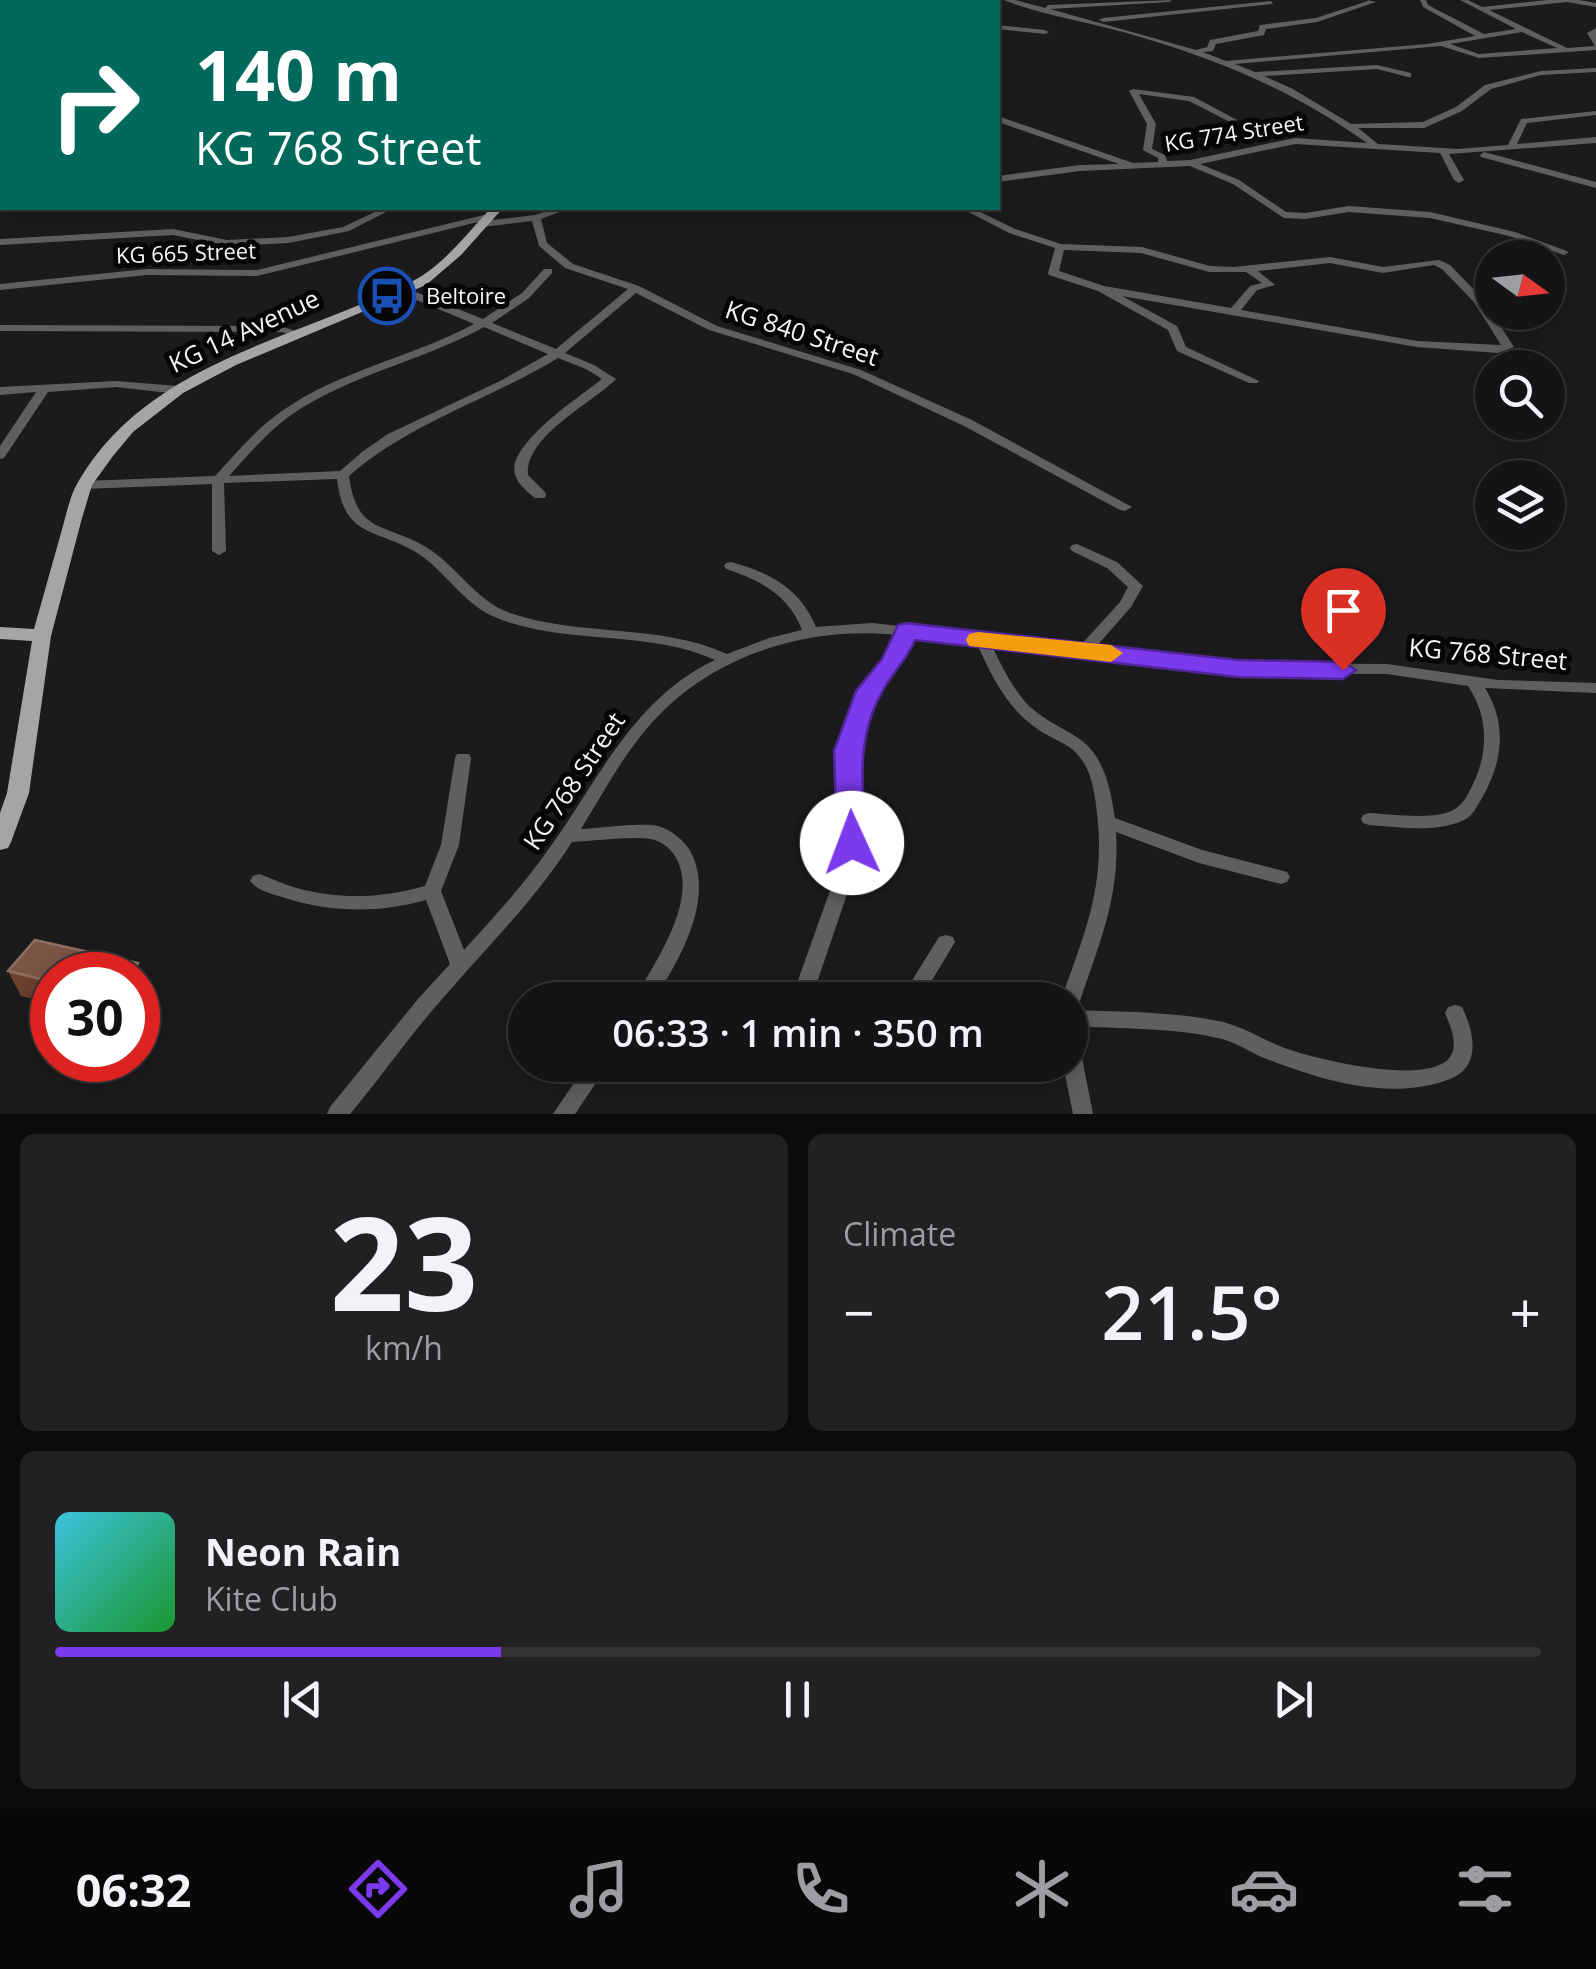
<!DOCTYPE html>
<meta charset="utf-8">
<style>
:root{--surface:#141416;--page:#212123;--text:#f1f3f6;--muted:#9d9ea1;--line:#333335;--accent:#7c3aed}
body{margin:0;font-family:"Open Sans",sans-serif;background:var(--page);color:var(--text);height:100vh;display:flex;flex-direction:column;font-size:38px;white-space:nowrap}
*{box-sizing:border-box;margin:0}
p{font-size:32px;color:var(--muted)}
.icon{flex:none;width:55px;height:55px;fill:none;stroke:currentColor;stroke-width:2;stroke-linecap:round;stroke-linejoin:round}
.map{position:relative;height:1114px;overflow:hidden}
.drawer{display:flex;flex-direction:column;gap:20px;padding:20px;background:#0b0b0c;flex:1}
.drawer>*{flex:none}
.banner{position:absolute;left:0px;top:0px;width:1000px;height:210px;box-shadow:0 5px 25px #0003,0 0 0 2px var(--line);background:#00695c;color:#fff;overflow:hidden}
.needle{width:65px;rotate:105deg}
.controls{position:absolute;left:1475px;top:240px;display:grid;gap:20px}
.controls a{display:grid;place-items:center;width:90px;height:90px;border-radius:50%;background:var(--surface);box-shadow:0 5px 25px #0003,0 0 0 2px var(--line);font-size:50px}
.speed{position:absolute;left:30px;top:952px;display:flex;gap:20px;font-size:50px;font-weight:700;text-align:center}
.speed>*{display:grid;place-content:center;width:130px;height:130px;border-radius:50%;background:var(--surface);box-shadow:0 5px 25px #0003,0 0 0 2px var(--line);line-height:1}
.speed .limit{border:15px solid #d22;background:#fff;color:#111}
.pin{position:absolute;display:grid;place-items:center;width:85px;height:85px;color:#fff;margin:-102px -42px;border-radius:50% 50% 50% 0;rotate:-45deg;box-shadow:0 0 10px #0007}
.pin .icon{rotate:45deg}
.me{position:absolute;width:110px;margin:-55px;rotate:358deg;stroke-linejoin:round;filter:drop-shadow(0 0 8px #0008)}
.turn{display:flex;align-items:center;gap:35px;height:210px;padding:0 30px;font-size:45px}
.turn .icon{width:130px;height:130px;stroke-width:2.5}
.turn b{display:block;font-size:70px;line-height:85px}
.big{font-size:75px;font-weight:600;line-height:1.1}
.drawer .tile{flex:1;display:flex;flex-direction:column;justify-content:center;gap:15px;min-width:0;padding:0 35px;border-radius:15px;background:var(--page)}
.drawer .dial{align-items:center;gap:0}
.dial b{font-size:130px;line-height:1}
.song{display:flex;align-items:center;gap:30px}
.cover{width:120px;height:120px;border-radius:15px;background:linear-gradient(135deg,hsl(190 70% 55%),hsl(130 70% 35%))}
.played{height:10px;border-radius:5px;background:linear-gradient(90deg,var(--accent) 30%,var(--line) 30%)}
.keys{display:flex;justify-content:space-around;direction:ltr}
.heat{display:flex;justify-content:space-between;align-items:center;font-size:55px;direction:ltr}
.drawer .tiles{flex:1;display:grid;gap:20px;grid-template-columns:1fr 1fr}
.tile:last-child{grid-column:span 2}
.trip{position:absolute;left:508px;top:982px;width:580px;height:100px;border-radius:50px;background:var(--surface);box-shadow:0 5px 25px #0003,0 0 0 2px var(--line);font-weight:600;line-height:100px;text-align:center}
.menu{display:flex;height:160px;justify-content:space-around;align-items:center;background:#080809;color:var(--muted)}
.menu .icon{width:70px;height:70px}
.menu .selected{color:var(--accent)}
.menu b{font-size:45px;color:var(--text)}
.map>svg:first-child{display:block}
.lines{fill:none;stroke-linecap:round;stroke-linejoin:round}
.minor{fill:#605f60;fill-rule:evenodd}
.major{fill:#a7a4a6;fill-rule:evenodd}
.wall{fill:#6e412f}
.shaded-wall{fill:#472a1f}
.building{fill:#7d5544;stroke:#906e60;stroke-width:2.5}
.route{fill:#7c3aed;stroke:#51269a;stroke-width:2.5}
.slow{fill:#f59e0b}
.labels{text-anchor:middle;stroke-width:10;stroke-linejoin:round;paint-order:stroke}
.far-street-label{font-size:22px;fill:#f5f4f6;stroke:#060607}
.far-poi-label{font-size:22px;fill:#f5f4f6;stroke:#060607;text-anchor:start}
.street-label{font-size:25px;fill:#f5f4f6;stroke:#060607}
</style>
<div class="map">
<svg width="1596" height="1114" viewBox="0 0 1596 1114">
<rect width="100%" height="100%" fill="#1b1a1d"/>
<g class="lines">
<!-- minor -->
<g class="minor">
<path d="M405,0H413L411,2H404Z"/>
<path d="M536,0L539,2H531L532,1Z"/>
<path d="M598,0H631L628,2H595Z"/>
<path d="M1004,0H1015L1045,8L1048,5L1172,0L1169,2L1050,9L1196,50L1207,47L1210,40L1258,31L1260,25L1316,18L1368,1L1367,0L1376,2L1317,22L1266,29L1264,35L1216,44L1213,51L1203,52L1226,61L1427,44L1475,36L1423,7L1420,0H1426L1428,5L1484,34L1516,29L1460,0H1468L1482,7L1548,0H1579L1596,3V7L1567,2L1489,10L1567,48L1595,46L1587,33L1596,28V50L1479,58L1441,46L1235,64L1255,72L1377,65L1411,73V77H1408L1377,69L1264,76L1293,89L1351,124L1423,122L1456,107L1485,85L1541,71L1596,68V72L1541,75L1491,89L1462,111L1424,128H1358L1378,144L1458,149L1508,145L1521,119L1596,111V115L1527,123L1517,144L1596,137V143L1449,154L1464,180L1459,183L1454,180L1440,153L1295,144L1200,164L1239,180L1286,212L1305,213L1349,206L1430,212L1515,232L1569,252L1564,255L1509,236L1430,218L1349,212L1305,219L1284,218L1233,184L1190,166L1080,171L998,182V176L1080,165L1119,164L998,122V116L1133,163L1158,162V158L1143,150L1147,124L1129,91L1133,89L1194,97L1237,120L1230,122L1189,101L1139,94L1156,124L1152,149L1165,155L1167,161L1190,160L1295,138L1367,143C1290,88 1214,58 1123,32C1086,22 1037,14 1004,0ZM1522,32L1557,48L1479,54L1450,44Z"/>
<path d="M1271,1L1273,4L1103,22L1099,20L1103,18Z"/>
<rect x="0" y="20" width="2" height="4"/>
<path d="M998,25L1045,30L1049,32L1045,34L998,29Z"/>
<rect x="0" y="44" width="2" height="5"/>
<rect x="0" y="114" width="2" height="4"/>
<path d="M1484,152L1596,182V188L1481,157L1480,155Z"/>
<path d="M2,158V164L0,165V159Z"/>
<path d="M383,208H394L349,231L288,243L227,246L173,235L0,245V239L173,229L227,240L288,237L343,227Z"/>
<path d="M557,208H570L541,219L547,243L573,264L639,286L717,326L861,370L972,420L1132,507L1125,511L1120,510L964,426L853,374L709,330L636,293L565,353L594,365L616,379C591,404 525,436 528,475L545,492L546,495L545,498H535C528,492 517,484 515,474C506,445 582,395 602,379L586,369L558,358C489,400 411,422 349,476C357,535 384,522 426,547C457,566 476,601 510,613C580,637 659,623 727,654L769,638L802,630C789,595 760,580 726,569L724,566L726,563L731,562C769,572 801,589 816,627L872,623L1080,646L1120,602L1128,587L1107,568L1072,551L1070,548L1072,545L1077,544L1117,562L1143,586L1131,607L1095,648L1238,663L1387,664L1498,680L1596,683V693L1485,688C1508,725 1502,763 1482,798C1476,808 1472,817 1462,821C1433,833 1399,827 1369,825L1363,823L1361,819L1363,815L1369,813C1391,814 1437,821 1455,809C1464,804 1469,792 1473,784C1489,751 1488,716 1468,686L1387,674L1238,673L992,646C1002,667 1013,689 1029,706C1043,719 1059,726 1075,736C1104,753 1110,787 1115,818L1202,850L1287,872L1290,877L1287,882L1281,884L1199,863L1116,832C1120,897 1100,941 1080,1001L1077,1007L1070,1009V1000H1061C1086,929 1107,884 1096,805C1094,788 1090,768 1078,755C1068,743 1052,739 1039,730C1008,710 992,677 977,644L911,637L901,662L876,693L859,735L855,766L860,806L856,868L811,1000H791L838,868L844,806L839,766L843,735L861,691L886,660L897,635C814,626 725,651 664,710C629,744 606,788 581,829C599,828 643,822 658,826C670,829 682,839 689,849C717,896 680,959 654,1000H634C654,963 701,899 675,856C670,848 660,840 650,839C631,836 594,841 572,842C535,900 487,947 443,998C410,1035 382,1076 350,1114H327L330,1107L418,999L450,964L426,900C379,913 332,913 285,898C272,894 258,891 250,881L253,876L259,874C272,878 284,885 297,888C339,900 383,898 425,886L441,845L455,758L457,754H469L471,758L459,845L441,891L464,950C495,916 527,881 553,843C601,775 636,697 715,660C647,629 567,646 497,618C463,605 445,569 414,551C373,528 344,537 337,479L224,483L226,551L219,555L212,551V484L84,489L78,485L84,481L215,476C236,453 256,429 282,411C340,370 413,357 474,324L400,293V289H408L483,319L522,293L544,269H552V273L529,298L492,323L556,349L628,289L565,268L539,246L532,221L482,227L479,226L478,222L257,276L147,275L0,290V284L147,269L257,270L488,214L493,217L484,221L535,215ZM484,327L548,354L500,381L388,434L362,452L340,471L229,476C249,454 267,432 291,415C349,375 422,361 484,327Z"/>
<path d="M961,208H972L1015,229L1061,244L1142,247L1210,266L1234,267L1330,257L1383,267L1439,260L1450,265L1482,298L1514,347L1498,353L1417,347L1122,296L1177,326L1186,347L1259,381L1257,383H1249L1177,351L1168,330L1098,291L1049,275L1048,273L1055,248L1009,233ZM1064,250L1141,253L1209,272H1246L1262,283L1250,286L1231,308L1104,286L1059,271ZM1330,263L1383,273L1434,265L1442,269L1474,302L1501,345L1417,341L1241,310L1257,290L1275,285L1258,271Z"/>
<path d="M0,325L281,326L301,333L296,336L281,332L0,331Z"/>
<path d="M116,381L178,386L184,390L178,394L116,387L48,392L4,458L0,459V446L36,392L0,395V387Z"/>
<path d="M946,935L953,937L955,942L920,1000H900L939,937Z"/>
<path d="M1455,1005L1462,1007C1474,1032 1482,1066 1450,1079C1389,1102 1321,1080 1264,1058C1250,1052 1237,1043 1222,1039C1173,1027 1121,1029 1070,1026V1010C1121,1012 1173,1011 1223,1022C1246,1028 1265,1041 1287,1049C1317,1059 1428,1087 1450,1057C1459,1045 1450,1025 1445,1013L1448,1007Z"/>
<path d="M1070,1039L1077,1042L1080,1048L1093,1114H1073L1063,1065H1070Z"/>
<path d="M586,1065H608L575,1114H553Z"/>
<path d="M824,1065H883L880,1071L861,1079L827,1071Z"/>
</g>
<!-- major -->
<g class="major">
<rect x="638" y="0" width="8" height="2"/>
<path d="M491,208H503L461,255L426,285L236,365L183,393L133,432L113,456L92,485L82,518L51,636L29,793L11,842L8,848L0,850V813L7,793L32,641L0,639V627L34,629C43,597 52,565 61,533C66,517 69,497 78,482C148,361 298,339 413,281C444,265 468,232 491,208Z"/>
</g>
</g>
<!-- wall -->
<path class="wall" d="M138,963L148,987L138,975H52V1003L21,996L8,971Z"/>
<!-- shaded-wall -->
<path class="shaded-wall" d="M138,963L148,987L138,1006V975H131Z"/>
<!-- building -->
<path class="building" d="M35,940L138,963L131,975H52V982L8,971Z"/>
<!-- route -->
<path class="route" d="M906,623L1238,660L1343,662L1356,670L1343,679L1238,677L915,640C906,661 891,674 881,694C855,741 863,791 866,843L862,850L852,854L841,850L837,843L834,751L856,691L882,659L898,625Z"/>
<!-- slow -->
<path class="slow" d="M978,632L1111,645L1123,653L1111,662L969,646L966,640L969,634Z"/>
<!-- icons -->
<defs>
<g id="bus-ring" transform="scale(2.875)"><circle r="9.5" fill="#060607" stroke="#1a4fb4" stroke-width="1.5"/><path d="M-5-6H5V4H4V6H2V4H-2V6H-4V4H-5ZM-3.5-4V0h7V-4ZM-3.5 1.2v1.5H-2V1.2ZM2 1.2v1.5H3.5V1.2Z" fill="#1a4fb4"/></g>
</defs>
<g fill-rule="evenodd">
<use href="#bus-ring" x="387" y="296"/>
</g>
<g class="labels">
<!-- far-street labels -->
<g class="far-street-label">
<text transform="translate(1234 133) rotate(-9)" y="8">KG 774 Street</text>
<text transform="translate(186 253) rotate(-2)" y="8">KG 665 Street</text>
</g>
<!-- far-poi labels -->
<g class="far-poi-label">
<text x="426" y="304">Beltoire</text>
</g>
<!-- street labels -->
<g class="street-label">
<text transform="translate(244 331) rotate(-25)" y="9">KG 14 Avenue</text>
<text transform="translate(802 333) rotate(18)" y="9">KG 840 Street</text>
<text transform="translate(1488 654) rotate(5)" y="9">KG 768 Street</text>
<text transform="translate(574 781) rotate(-56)" y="9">KG 768 Street</text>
</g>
</g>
</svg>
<div class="controls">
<a><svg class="needle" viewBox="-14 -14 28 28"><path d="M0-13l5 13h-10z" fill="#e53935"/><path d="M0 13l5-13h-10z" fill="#9d9ea1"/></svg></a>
<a><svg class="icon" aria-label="search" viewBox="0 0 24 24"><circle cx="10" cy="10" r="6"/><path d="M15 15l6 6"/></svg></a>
<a><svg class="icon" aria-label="layers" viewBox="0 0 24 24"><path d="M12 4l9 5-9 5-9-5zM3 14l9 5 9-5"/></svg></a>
</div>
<div class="speed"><div class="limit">30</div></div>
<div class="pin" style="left:1343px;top:670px;background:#d93025"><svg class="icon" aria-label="arrive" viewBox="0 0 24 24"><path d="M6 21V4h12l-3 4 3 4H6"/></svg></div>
<svg class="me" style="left:852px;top:843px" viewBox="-20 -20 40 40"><circle r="19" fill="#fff"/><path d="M0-13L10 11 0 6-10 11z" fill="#7c3aed"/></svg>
<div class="trip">06:33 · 1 min · 350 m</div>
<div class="banner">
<div class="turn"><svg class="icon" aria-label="right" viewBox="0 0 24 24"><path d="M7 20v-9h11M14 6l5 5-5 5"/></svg><div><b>140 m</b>KG 768 Street</div></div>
</div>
</div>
<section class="drawer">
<div class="tiles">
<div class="tile dial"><b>23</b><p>km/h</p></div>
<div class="tile"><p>Climate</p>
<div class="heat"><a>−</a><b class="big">21.5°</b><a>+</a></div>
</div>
<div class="tile">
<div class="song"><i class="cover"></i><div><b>Neon Rain</b><p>Kite Club</p></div></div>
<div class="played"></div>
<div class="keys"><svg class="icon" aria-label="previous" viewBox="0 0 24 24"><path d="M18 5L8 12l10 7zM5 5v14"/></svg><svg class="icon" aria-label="pause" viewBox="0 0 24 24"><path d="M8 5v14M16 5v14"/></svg><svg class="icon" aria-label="next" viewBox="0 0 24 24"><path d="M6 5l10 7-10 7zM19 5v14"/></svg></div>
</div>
</div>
</section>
<nav class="menu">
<b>06:32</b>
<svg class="icon selected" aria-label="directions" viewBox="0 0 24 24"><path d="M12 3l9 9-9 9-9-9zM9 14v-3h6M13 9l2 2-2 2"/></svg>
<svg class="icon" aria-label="music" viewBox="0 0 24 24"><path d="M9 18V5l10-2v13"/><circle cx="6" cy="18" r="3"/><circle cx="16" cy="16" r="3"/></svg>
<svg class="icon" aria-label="phone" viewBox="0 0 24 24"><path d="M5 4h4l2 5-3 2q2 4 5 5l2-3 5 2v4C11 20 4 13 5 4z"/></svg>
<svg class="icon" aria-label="climate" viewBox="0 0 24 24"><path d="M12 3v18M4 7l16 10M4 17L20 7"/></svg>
<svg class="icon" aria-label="car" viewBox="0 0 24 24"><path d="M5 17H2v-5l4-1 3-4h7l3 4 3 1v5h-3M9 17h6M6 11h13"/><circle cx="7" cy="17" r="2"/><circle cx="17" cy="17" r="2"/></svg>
<svg class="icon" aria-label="filters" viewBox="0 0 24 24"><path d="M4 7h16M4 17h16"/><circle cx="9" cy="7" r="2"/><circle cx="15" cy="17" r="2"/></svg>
</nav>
